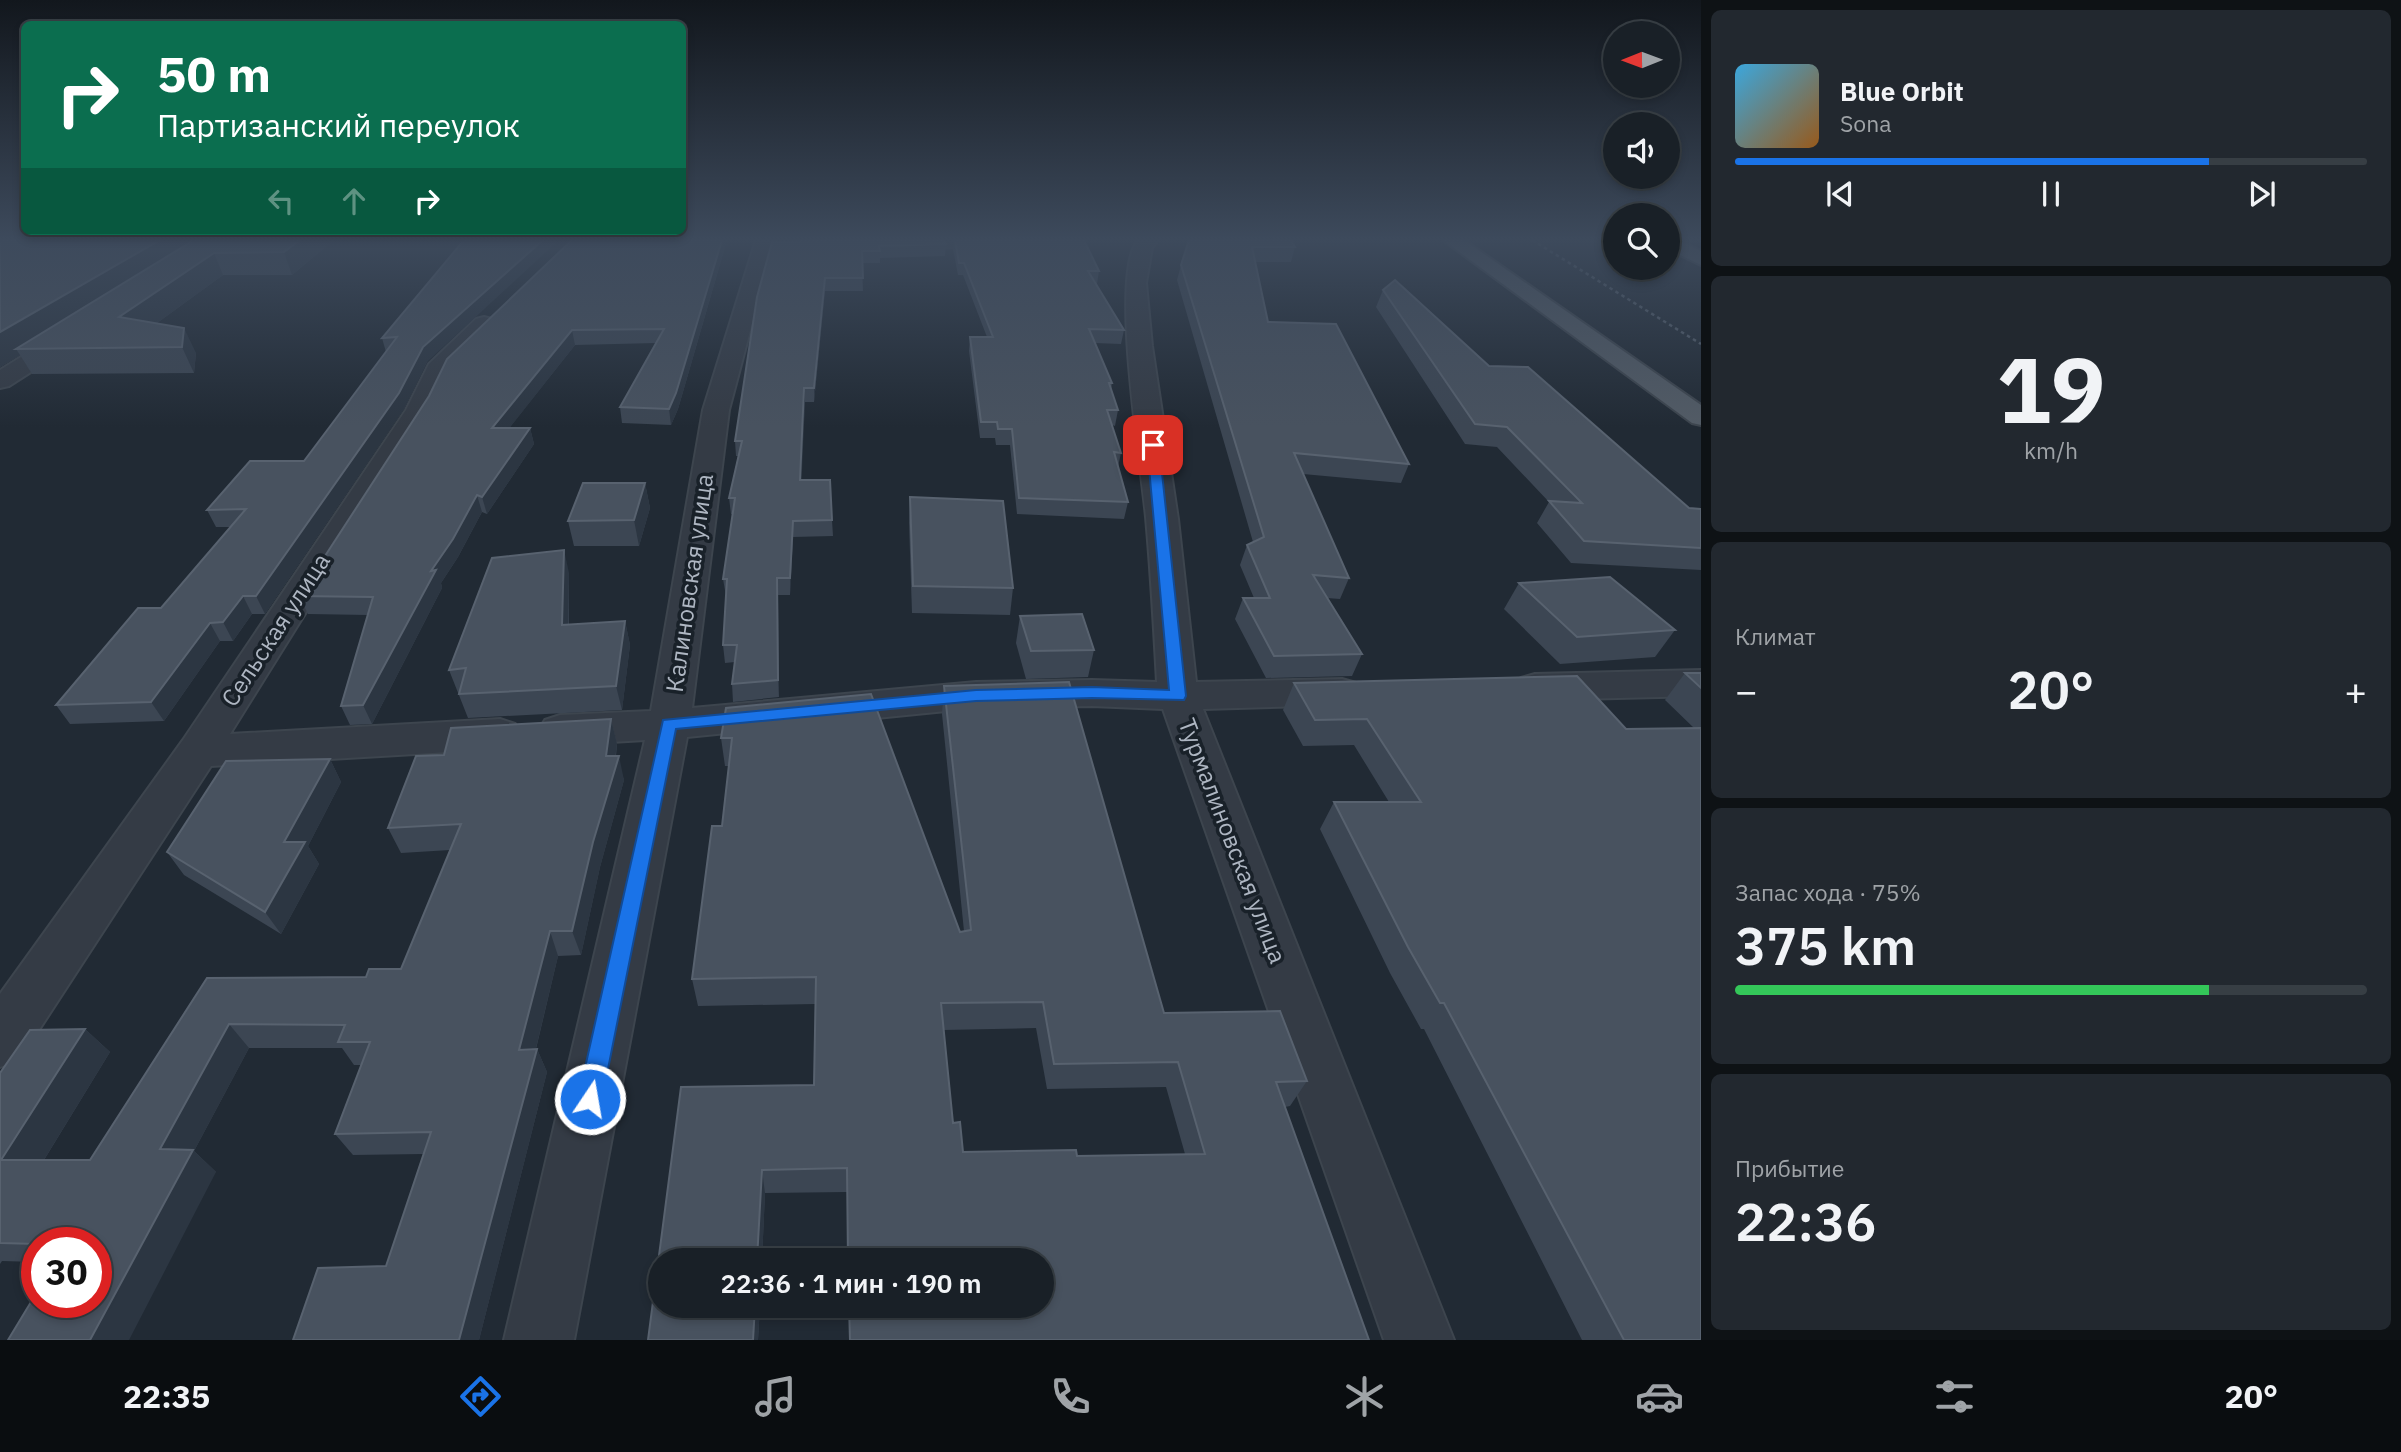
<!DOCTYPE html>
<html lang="ru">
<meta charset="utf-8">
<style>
:root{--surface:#192027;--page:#22282f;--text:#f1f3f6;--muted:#9fa3a7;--line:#373e44;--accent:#1a73e8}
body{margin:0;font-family:"IBM Plex Sans",sans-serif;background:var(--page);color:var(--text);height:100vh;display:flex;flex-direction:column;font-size:26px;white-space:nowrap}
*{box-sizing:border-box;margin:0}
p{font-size:23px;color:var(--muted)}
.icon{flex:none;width:38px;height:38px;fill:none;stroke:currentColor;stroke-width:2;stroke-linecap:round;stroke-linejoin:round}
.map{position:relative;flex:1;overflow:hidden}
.side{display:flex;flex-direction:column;gap:10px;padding:10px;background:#0e1215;width:700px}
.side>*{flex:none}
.top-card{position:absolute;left:21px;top:21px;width:665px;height:214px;border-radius:10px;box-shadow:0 4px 10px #0003,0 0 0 2px var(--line);background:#0b6e4f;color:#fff;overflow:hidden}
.needle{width:46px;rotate:269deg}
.buttons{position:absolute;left:1603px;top:21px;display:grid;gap:14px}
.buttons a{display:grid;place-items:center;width:77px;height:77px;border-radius:50%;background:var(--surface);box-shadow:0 4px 10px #0003,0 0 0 2px var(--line);font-size:35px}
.speed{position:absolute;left:21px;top:1227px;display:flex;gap:14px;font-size:35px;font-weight:700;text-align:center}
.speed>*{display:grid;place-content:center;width:91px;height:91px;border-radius:50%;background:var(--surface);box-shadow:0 4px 10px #0003,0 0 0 2px var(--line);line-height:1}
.speed .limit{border:10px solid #d22;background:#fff;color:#111}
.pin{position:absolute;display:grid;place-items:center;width:60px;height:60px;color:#fff;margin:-30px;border-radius:14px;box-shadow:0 4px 10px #0006}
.me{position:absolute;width:77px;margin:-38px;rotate:12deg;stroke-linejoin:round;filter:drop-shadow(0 0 5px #0008)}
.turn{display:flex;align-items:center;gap:24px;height:147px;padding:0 21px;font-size:32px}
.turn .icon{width:91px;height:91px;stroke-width:2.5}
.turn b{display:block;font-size:49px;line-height:60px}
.lanes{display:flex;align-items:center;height:66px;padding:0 21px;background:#0003;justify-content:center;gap:35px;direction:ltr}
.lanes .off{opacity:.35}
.big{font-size:52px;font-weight:600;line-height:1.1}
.side .widget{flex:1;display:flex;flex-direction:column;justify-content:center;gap:10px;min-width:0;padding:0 24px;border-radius:10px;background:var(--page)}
.side .dial{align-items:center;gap:0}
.dial b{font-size:91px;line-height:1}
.song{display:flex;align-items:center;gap:21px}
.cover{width:84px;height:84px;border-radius:10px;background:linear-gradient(135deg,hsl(200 70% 55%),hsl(30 70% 35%))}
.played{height:7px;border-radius:4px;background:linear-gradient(90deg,var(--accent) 75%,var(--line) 75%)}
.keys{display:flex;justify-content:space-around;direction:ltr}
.heat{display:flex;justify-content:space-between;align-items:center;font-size:38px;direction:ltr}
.charge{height:10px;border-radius:5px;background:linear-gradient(90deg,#34c759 75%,var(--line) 0)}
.trip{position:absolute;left:648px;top:1248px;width:406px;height:70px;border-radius:35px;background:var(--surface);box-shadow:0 4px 10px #0003,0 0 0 2px var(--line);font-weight:600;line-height:70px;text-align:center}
.tabs{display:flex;height:112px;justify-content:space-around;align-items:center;background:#0a0d10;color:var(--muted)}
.tabs .icon{width:49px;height:49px}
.tabs .selected{color:var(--accent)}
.tabs b{font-size:32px;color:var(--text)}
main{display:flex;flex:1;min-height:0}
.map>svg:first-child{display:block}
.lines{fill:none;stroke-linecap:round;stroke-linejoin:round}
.minor-casing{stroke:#3d454e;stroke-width:4}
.major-casing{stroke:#3d454e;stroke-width:4}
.minor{fill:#343b45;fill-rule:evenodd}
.major{fill:#525b65;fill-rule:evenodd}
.rail{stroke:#56606c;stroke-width:2.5;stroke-dasharray:3.5 3.5;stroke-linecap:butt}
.wall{fill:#3c4653;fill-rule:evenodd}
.shaded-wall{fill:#2c3642}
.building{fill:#48525f;stroke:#58626f;stroke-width:2;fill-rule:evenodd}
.route{fill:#1a73e8;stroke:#114b97;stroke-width:2}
.labels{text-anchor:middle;stroke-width:7;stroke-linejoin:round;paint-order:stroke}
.street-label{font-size:24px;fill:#aeb6c2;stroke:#192129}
</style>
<main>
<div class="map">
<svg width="1701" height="1340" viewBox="0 0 1701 1340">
<rect width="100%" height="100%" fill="#212a34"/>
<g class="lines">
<!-- minor casing -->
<g class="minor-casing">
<g id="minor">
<path d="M756,240H774L729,410L692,708L976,682L1092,680L1157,682C1154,627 1151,572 1146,517C1141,464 1111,282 1136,243L1139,240H1158L1152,248L1146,283L1152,346L1178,519L1196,682L1342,679L1356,683L1362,692L1356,701L1342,705L1203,709L1454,1340H1384L1163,709L1092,706L976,708L687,737L574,1340H504L645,740L560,745L545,740L539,730L545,720L560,715L651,711L703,410Z"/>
<path d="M886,240H990L981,246L892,250L883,244Z"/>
<path d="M484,317L492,319L495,324L449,372L432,410L230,734L500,719L515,724L521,734L515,744L500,749L211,766L20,1059L0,1067V994L183,740L406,410L429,364L476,319Z"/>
<path d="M71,329L79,331L82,336L79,341L9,386L0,388V370L63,331Z"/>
<path d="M1701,670V696L1535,700L1521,696L1515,687L1521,678L1535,674Z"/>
</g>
</g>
<!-- major casing -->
<g class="major-casing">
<g id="major">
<path d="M1443,240H1464L1701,405V425L1692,423Z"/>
<path d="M1668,240H1678L1701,251V265L1668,249Z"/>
</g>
</g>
<!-- minor -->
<use href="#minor" class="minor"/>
<!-- major -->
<use href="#major" class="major"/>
<!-- rail -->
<path class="rail" d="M1532,240L1701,344"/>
</g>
<!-- wall -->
<g class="wall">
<path d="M0,240H334L292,275H223L157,323L196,353L194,373L32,374L20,355L0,367Z"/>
<path d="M464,240L427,362L404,409L265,614H252L233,641H220L164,721L70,724L56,705L161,608L231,527H216L207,510L304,461L386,352L382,338Z"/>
<path d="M572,240H727L678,409L671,425L622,423L620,407L656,343L575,345L509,428H530L534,444L487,514L482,512L458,557L441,583L442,588L372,724L350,725L341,706L368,615L308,614L299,596Z"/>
<path d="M954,240H1084L1099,271L1097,284H1096L1124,330L1121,344L1095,343L1112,383L1111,390L1118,410L1115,426L1112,425L1121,453L1118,467L1128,502L1124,519L1017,514L1010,445H996L995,438H980L969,351L970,337H987L963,275H958L953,249Z"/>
<path d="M1189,240L1295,247L1291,262H1255L1268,322L1409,464L1401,483L1303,474L1349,578L1340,599L1327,598L1362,654L1352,676L1266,678L1235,619L1243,598H1254L1240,565L1247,545L1253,542L1177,280L1181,265Z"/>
<path d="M772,242L946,244L945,256L880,258V263H862L863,291H825L814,402H805L801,480L832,520L833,536L793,537L790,595H778L779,697L733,702L732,684L735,662L725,663L723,645L726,596L723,579L733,514H731L729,498L738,456H736L735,441Z"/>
<path d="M1383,290L1689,508L1701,509V570L1571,563L1537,523L1549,502L1497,447L1465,444L1376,307Z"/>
<path d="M645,483L650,508L639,546H574L568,521Z"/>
<path d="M910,497L1013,588L1010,615L912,613L909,523Z"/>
<path d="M569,573V625L625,621L630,645L622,710L468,718L449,670Z"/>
<path d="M1519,583L1675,630L1655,657L1560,664L1504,609Z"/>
<path d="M1020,616L1094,650L1088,677L1026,679L1016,643Z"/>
<path d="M1685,673H1701V1340H1582L1424,1029H1421L1390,973L1320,829L1334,802H1389L1354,745L1303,746L1283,710L1294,683L1626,729L1694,728L1665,700Z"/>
<path d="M1069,682L1164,1013L1280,1011L1307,1081L1290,1106L1285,1107L1369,1340H849V1306H1041V1260H848L847,1192L765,1193L762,1260H660V1306H760L758,1340H648L681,1087L814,1085L815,1004L698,1006L692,979L712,826H722L729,766H725L721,738L726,708L871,694L960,932L964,931L942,714L944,686ZM1036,1028L1047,1089L1166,1087L1185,1154L1077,1156L1076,1150L963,1152L960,1122L953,1123L944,1030Z"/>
<path d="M611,719L617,744L616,756L624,780L600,867L581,955L558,956L536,1049H537L547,1072L479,1340L386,1266L423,1154L353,1155L335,1134L361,1065H354L342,1048H249L194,1151L216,1172L96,1242H37V1262L2,1261L0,1264V1073L85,1029L110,1052L44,1160H90L207,978L366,977L401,969L450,850L401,853L388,828L444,755Z"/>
<path d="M330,759L341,782L308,846L319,864L281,934L184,875L167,852Z"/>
</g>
<!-- shaded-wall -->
<g class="shaded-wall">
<path d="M160,240H205L16,349L20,355L0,367V332Z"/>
<path d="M300,240H334L292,275L284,252Z"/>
<path d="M543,240H559L427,362L404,409L265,614L256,596L423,347Z"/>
<path d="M722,240H727L678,409L671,425L669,409Z"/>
<path d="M214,253L223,275L131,342L119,317Z"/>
<path d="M825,278V291L814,402V388Z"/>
<path d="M184,328L196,353L194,373L182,347Z"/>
<path d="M572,330L575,345L497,444L492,428Z"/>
<path d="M804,388L805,402L801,496L800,480Z"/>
<path d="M530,428L534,444L487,514L482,497Z"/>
<path d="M645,483L650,508L639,546L634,520Z"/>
<path d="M477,495L482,512L458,557L441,583L442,588L372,724L363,705L431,571Z"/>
<path d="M793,521V537L790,595V578Z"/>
<path d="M564,550L569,573L568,649L562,625Z"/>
<path d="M777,578L778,595L779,697L778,680Z"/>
<path d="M243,596L252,614L233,641L223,622Z"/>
<path d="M625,621L630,645L622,710L616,686Z"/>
<path d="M210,623L220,641L164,721L151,702Z"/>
<path d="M611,719L617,744L613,774L619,756L624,780L600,867L581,955L572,931L593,842Z"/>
<path d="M330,759L341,782L308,846L319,864L281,934L265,912L284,842Z"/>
<path d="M550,931L558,956L530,1073L519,1050Z"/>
<path d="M229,1024L249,1048L194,1151L216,1172L129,1340H90L160,1149Z"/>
<path d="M85,1029L110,1052L31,1181L1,1160Z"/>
<path d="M537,1049L547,1072L479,1340H459Z"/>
<path d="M762,1170L765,1193L762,1260H757Z"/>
<path d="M755,1306H760L758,1340H753Z"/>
</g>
<!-- building -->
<g class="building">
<path d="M0,240H160L0,332Z"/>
<path d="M194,240H300L284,252L214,253L119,317L184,328L182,347L16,349Z"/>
<path d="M464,240H543L423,347L399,393L256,596H243L223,622L210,623L151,702L56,705L138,608H161L246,509L207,510L250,461H304L397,337L382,338Z"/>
<path d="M572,240H722L676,393L669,409L620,407L664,329L572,330L492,428H530L482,497L477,495L453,539L431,571L436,570L363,705L341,706L373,597L299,596L429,396L447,359Z"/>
<path d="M854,240H943L946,244L879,246L880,251H862L863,278H825L814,388H804L800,480H830L832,520L793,521L790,578H777L778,680L732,684L737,645H723L727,579H723L735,498H729L742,441H735L757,297L772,242Z"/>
<path d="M955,240H1084L1099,271H1088L1124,330L1089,329L1112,383H1109L1118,410H1107L1121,453L1114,452L1128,502L1019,498L1012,429H998L997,422H981L970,337H993L964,263H959Z"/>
<path d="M1189,240H1291L1295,247H1252L1268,322L1336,324L1409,464L1294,453L1349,578L1313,575L1362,654L1274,656L1243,598H1270L1247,545L1264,537L1181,265Z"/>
<path d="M1395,280L1489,366L1528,367L1689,508L1701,509V548L1584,541L1549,501L1582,503L1507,427L1475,424L1383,290Z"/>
<path d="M583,483H645L634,520L568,521Z"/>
<path d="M910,497L1003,501L1013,588L913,586Z"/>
<path d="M564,550L562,625L625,621L616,686L459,694L466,668L449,670L492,558Z"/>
<path d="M1610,577L1675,630L1577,637L1519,583Z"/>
<path d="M1082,614L1094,650L1031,651L1020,616Z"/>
<path d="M1685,673H1701V688Z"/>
<path d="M1577,676L1626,729L1701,728V1340H1624L1444,1003H1440L1408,947L1334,802H1421L1367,719L1315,720L1294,683Z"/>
<path d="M1069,682L1164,1013L1280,1011L1307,1081L1276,1082L1369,1340H850L849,1306H1041V1260H848L847,1168L762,1170L757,1260H660V1306H755L753,1340H648L681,1087L814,1085L816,977L692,979L712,826H722L732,738H721L726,708L871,694L960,932L971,930L944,686ZM1043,1002L1054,1064L1178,1062L1205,1154L1077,1156L1076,1150L963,1152L960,1122L953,1123L941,1003Z"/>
<path d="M611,719L606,756H619L593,842L572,931H550L519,1050L537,1049L459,1340H293L318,1268L386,1266L431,1132L335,1134L370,1042H338L345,1025L229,1024L160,1149L193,1150L90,1340H8L37,1292V1302H96V1242H37V1244L0,1243V1073L30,1030L85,1029L1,1160H90L207,978L366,977L369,969H401L461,824L388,828L416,756L444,755L451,728Z"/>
<path d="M330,759L284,842H305L265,912L167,852L226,761Z"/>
</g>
<!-- sky -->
<linearGradient id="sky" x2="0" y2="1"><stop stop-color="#12171d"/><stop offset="0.56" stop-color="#3d4a5c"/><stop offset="1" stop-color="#3d4a5c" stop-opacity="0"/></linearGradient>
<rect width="1701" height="427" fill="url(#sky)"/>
<!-- route -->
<path class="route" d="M1153,441L1159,445L1186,696L1184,700L1092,698L976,701L676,729L602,1099L599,1108L590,1111L582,1108L578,1099L663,720L976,690L1092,687L1169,690L1147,445Z"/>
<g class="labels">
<!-- street labels -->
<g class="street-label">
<text transform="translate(690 583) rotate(-82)" y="8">Калиновская улица</text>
<text transform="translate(276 630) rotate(-57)" y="8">Сельская улица</text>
<text transform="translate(1232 841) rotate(69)" y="8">Турмалиновская улица</text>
</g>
</g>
</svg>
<div class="buttons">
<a><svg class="needle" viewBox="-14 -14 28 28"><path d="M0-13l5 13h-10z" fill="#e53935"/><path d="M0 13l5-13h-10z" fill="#9fa3a7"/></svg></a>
<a><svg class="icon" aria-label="sound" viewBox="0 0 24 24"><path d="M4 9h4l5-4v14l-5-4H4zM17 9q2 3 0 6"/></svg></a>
<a><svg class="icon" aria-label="search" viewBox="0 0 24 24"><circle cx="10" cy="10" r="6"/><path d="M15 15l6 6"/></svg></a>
</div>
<div class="speed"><div class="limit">30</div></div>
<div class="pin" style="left:1153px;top:445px;background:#d93025"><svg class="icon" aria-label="arrive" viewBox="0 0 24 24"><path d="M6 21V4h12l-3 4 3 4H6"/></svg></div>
<svg class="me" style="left:590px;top:1099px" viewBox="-20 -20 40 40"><circle r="17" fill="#1a73e8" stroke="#fff" stroke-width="3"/><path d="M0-11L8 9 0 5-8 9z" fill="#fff"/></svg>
<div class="trip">22:36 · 1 мин · 190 m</div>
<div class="top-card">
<div class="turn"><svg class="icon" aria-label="right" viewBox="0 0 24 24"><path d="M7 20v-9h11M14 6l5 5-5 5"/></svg><div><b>50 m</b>Партизанский переулок</div></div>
<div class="lanes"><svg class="icon off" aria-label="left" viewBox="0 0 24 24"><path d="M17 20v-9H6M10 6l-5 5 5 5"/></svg><svg class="icon off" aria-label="ahead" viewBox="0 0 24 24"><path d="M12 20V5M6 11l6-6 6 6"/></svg><svg class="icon" aria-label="right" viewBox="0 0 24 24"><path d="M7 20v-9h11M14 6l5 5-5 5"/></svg></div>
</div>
</div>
<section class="side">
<div class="widget">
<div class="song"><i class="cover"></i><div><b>Blue Orbit</b><p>Sona</p></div></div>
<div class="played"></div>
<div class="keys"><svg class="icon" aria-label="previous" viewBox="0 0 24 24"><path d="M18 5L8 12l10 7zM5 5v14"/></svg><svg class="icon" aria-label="pause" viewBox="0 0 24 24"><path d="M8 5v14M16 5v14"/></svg><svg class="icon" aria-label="next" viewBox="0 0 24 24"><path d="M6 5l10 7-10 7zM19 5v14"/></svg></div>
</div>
<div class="widget dial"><b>19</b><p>km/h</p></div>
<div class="widget"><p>Климат</p>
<div class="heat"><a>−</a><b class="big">20°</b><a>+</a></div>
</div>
<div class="widget"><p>Запас хода · 75%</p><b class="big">375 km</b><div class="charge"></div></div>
<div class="widget"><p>Прибытие</p><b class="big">22:36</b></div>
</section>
</main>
<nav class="tabs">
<b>22:35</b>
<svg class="icon selected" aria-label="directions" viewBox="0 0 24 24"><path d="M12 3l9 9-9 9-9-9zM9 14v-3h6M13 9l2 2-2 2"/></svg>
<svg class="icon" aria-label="music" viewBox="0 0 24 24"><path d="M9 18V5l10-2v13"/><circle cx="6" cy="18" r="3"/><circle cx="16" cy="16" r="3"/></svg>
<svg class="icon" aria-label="phone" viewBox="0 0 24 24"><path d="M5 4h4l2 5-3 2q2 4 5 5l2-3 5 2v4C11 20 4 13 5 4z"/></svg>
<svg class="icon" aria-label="climate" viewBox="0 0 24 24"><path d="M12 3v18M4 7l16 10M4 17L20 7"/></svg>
<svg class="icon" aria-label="car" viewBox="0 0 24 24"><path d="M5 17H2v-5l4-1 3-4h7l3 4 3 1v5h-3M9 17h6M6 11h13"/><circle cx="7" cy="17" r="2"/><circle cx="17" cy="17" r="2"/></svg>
<svg class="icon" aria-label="filters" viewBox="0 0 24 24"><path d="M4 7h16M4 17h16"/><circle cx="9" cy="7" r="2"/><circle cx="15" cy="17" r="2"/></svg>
<b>20°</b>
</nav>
